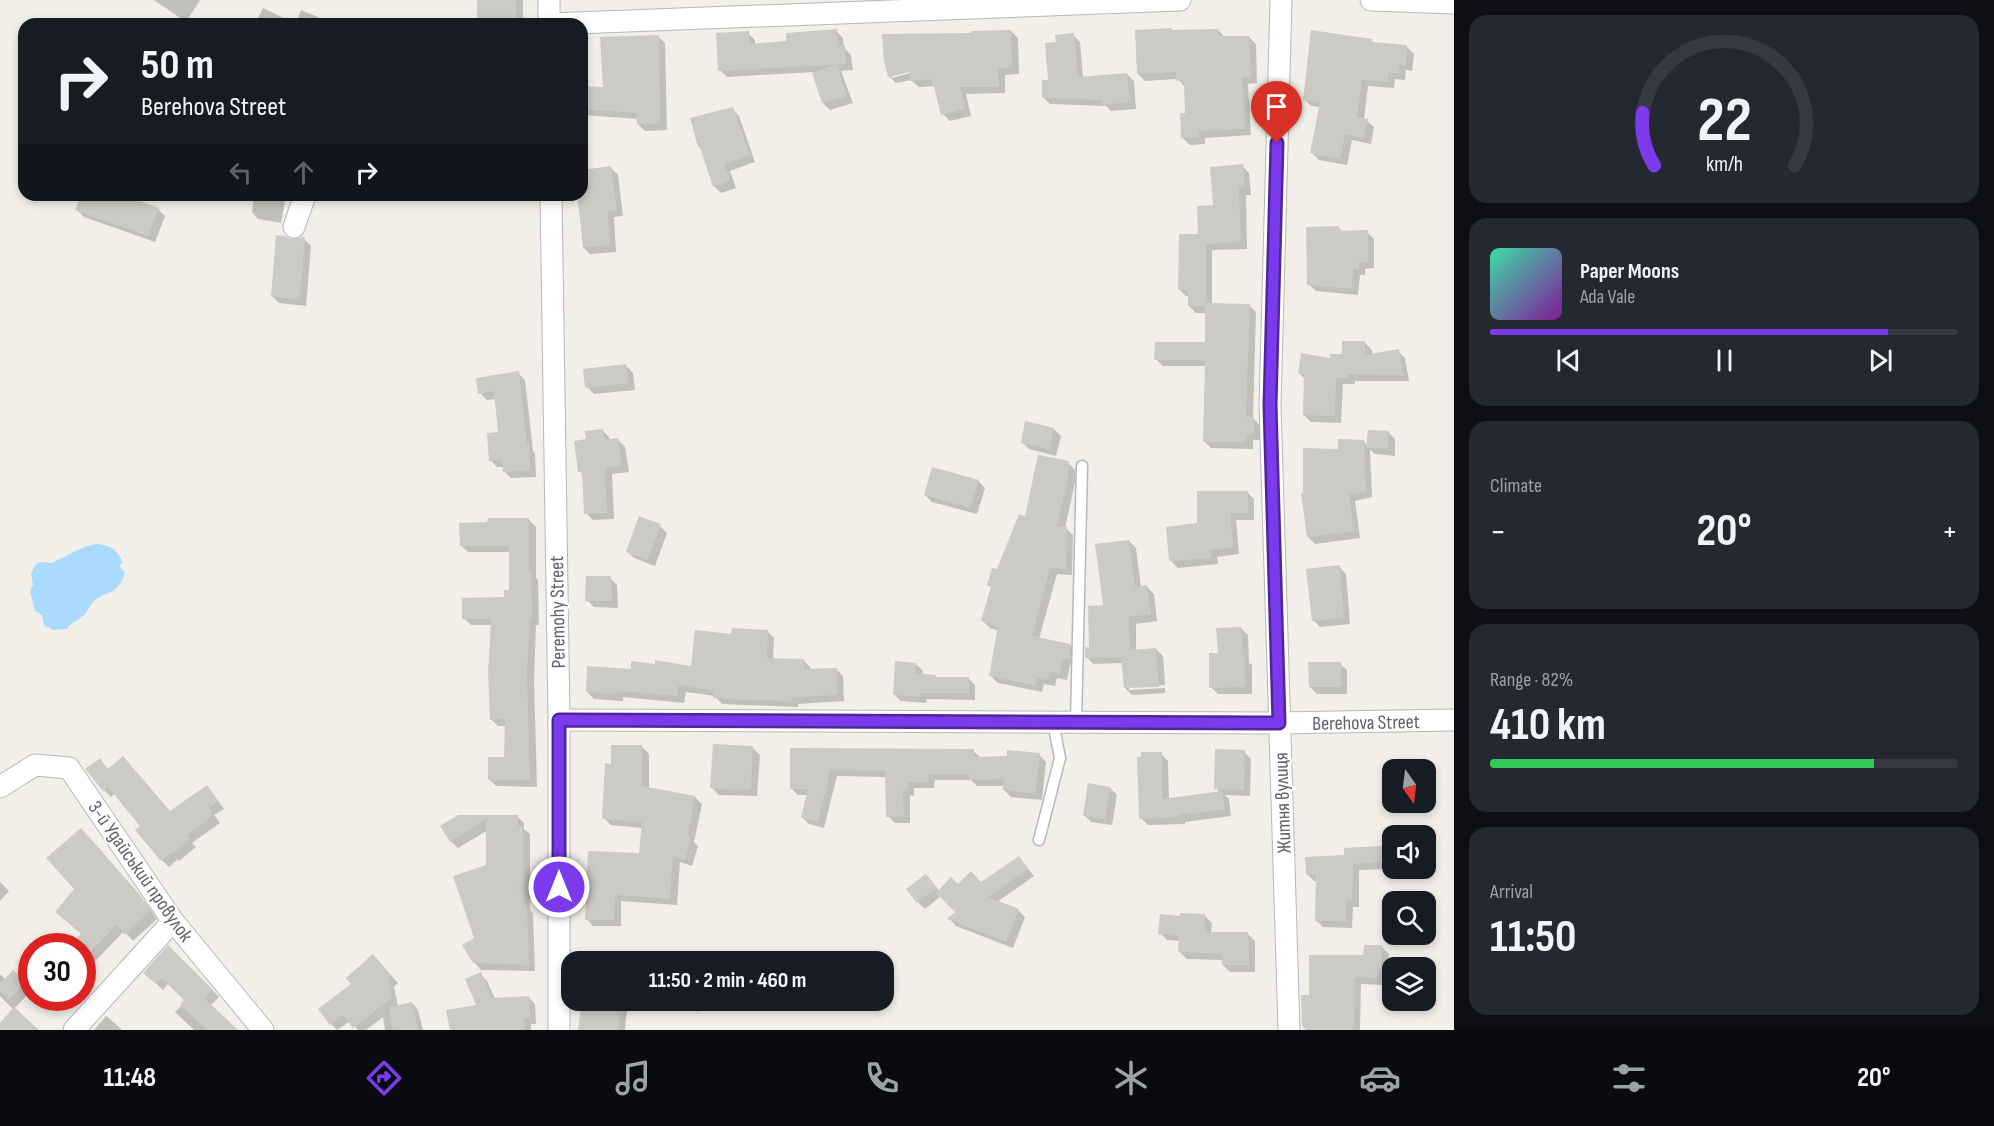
<!DOCTYPE html>
<meta charset="utf-8">
<style>
:root{--surface:#171b24;--page:#242831;--text:#f1f3f6;--muted:#9ea1a6;--line:#363941;--accent:#7c3aed}
body{margin:0;font-family:"Sofia Sans Condensed",sans-serif;background:var(--page);color:var(--text);height:100vh;display:flex;flex-direction:column;font-size:22px;white-space:nowrap}
*{box-sizing:border-box;margin:0}
p{font-size:20px;color:var(--muted)}
.icon{flex:none;width:33px;height:33px;fill:none;stroke:currentColor;stroke-width:2;stroke-linecap:round;stroke-linejoin:round}
.map{position:relative;flex:1;overflow:hidden}
.side{display:flex;flex-direction:column;gap:15px;padding:15px;background:#0d0f14;width:540px}
.side>*{flex:none}
.top-card{position:absolute;left:18px;top:18px;width:570px;height:183px;border-radius:18px;box-shadow:0 3px 9px #0003;background:#171b24;color:var(--text);overflow:hidden}
.needle{width:39px;rotate:166deg}
.controls{position:absolute;left:1382px;top:759px;display:grid;gap:12px}
.controls a{display:grid;place-items:center;width:54px;height:54px;border-radius:12px;background:var(--surface);box-shadow:0 3px 9px #0003;font-size:30px}
.speed{position:absolute;left:18px;top:933px;display:flex;gap:12px;font-size:30px;font-weight:700;text-align:center}
.speed>*{display:grid;place-content:center;width:78px;height:78px;border-radius:50%;background:var(--surface);box-shadow:0 3px 9px #0003;line-height:1}
.speed .limit{border:9px solid #d22;background:#fff;color:#111}
.pin{position:absolute;display:grid;place-items:center;width:51px;height:51px;color:#fff;margin:-62px -26px;border-radius:50% 50% 50% 0;rotate:-45deg;box-shadow:0 0 6px #0007}
.pin .icon{rotate:45deg}
.me{position:absolute;width:66px;margin:-33px;rotate:0deg;stroke-linejoin:round;filter:drop-shadow(0 0 4px #0008)}
.turn{display:flex;align-items:center;gap:21px;height:126px;padding:0 24px;font-size:27px}
.turn .icon{width:78px;height:78px;stroke-width:2.5}
.turn b{display:block;font-size:42px;line-height:51px}
.lanes{display:flex;align-items:center;height:57px;padding:0 24px;background:#0003;justify-content:center;gap:30px;direction:ltr}
.lanes .off{opacity:.35}
.big{font-size:45px;font-weight:700;line-height:1.1}
.side .tile{flex:1;display:flex;flex-direction:column;justify-content:center;gap:9px;min-width:0;padding:0 21px;border-radius:18px;background:var(--page)}
.side .dial{align-items:center;gap:0}
.dial svg{height:156px;overflow:visible;fill:none;stroke:var(--line);stroke-width:7;stroke-linecap:round;text-anchor:middle}
.dial text{fill:var(--text);stroke:none}
.song{display:flex;align-items:center;gap:18px}
.cover{width:72px;height:72px;border-radius:9px;background:linear-gradient(135deg,hsl(160 70% 55%),hsl(290 70% 35%))}
.played{height:6px;border-radius:3px;background:linear-gradient(90deg,var(--accent) 85%,var(--line) 85%)}
.keys{display:flex;justify-content:space-around;direction:ltr}
.heat{display:flex;justify-content:space-between;align-items:center;font-size:33px;direction:ltr}
.charge{height:9px;border-radius:4px;background:linear-gradient(90deg,#34c759 82%,var(--line) 0)}
.trip{position:absolute;left:561px;top:951px;width:333px;height:60px;border-radius:18px;background:var(--surface);box-shadow:0 3px 9px #0003;font-weight:700;line-height:60px;text-align:center}
.dock{display:flex;height:96px;justify-content:space-around;align-items:center;background:#090b0e;color:var(--muted)}
.dock .icon{width:42px;height:42px}
.dock .selected{color:var(--accent)}
.dock b{font-size:27px;color:var(--text)}
main{display:flex;flex:1;min-height:0}
.map>svg:first-child{display:block}
.water{fill:#aadaff}
.shadow{fill:#0003;fill-rule:evenodd}
.building{fill:#cccac5}
.lines{fill:none;stroke-linecap:round;stroke-linejoin:round}
.service-casing{stroke:#b5b8bc;stroke-width:13}
.minor-casing{stroke:#b5b8bc;stroke-width:23}
.service{stroke:#fff;stroke-width:10}
.minor{stroke:#fff;stroke-width:21}
.route-casing{stroke:#51269a;stroke-width:15}
.route{stroke:#7c3aed;stroke-width:10}
.labels{text-anchor:middle;stroke-width:4.5;stroke-linejoin:round;paint-order:stroke}
.street-label{font-size:20px;fill:#5f6368;stroke:#fff}
</style>
<main>
<div class="map">
<svg width="1454" height="1030" viewBox="0 0 1454 1030">
<rect width="100%" height="100%" fill="#f1efe8"/>
<!-- water -->
<path class="water" d="M96,544C111,545 116,549 123,562L119,566L125,573C116,597 109,588 93,602C90,605 88,610 85,614C79,620 72,622 67,629L53,630L44,625L42,615L35,611L30,591L33,585L31,574L35,565L40,562L52,563L84,547Z"/>
<!-- shadow -->
<g class="shadow">
<path d="M154,0H200L186,22Z"/>
<path d="M478,0H523V24H475V18H478Z"/>
<path d="M263,8L296,24L301,10L318,17L323,22L334,24H255Z"/>
<path d="M1218,30L1226,38L1249,37L1256,44L1257,83L1248,84L1251,135L1205,138V144L1190,145L1183,138L1186,115L1185,87L1178,79L1145,81L1138,74Z"/>
<path d="M836,31L843,38L844,48L851,55L853,70L841,71L853,103L830,110L823,103L814,72L727,77L720,70L748,33L755,40V45L788,42Z"/>
<path d="M1011,31L1018,38L1019,74L1005,75V93L966,94L971,116L950,121L943,114L936,86L919,87L911,80L896,83L889,76L885,61L884,36L973,34V33ZM917,68V71L892,78V75Z"/>
<path d="M1073,35L1080,42L1083,78L1127,74L1134,81L1136,109L1111,111L1106,106L1050,104L1043,97L1050,82L1058,43Z"/>
<path d="M658,36L665,43L667,130L645,131L638,124V119L583,115L582,87L604,89Z"/>
<path d="M1372,41L1375,44L1407,47L1414,54L1412,71L1406,70L1405,80L1395,79L1394,88L1368,86L1364,119L1374,127L1371,144L1352,140L1347,165L1319,160L1312,153L1321,107L1311,106L1304,99Z"/>
<path d="M732,109L739,116L755,162L730,171L736,188L721,193L714,186L702,150L699,147Z"/>
<path d="M1242,166L1249,173L1251,195H1246L1247,249L1212,250V305H1249L1256,312L1253,418L1260,426V440H1253V449L1211,448L1204,441L1206,366H1163L1156,359L1207,344V313H1196L1189,306V296H1186L1179,289L1200,235L1215,207Z"/>
<path d="M611,168L618,175L623,216L614,217L616,252L590,254L583,247L578,195H582V172Z"/>
<path d="M83,195H122L158,209L165,216L155,242L84,217L77,210Z"/>
<path d="M254,195H291L290,197L286,195L281,223L258,219L252,212Z"/>
<path d="M1339,228L1343,232H1367L1374,239V268L1365,269V275H1360L1358,295L1316,291L1309,284Z"/>
<path d="M304,239L311,246L306,306L279,303L272,296L290,241Z"/>
<path d="M1365,343L1372,350V355L1398,351L1405,358L1409,381H1355V384H1343L1341,423L1311,422L1304,415L1305,379L1299,373L1343,356Z"/>
<path d="M626,366L633,373L635,390L594,394L587,387Z"/>
<path d="M518,373L525,380L533,451L535,453L536,477L511,478L504,471V467H497L490,460L500,434L496,399L487,400L480,393Z"/>
<path d="M1054,429L1061,436L1056,456L1029,449L1022,442Z"/>
<path d="M602,430L609,437L610,441L618,440L625,447L629,472L612,474L614,519L593,520L586,513L583,475L580,471L588,440Z"/>
<path d="M1388,432L1395,439V456L1375,454L1370,450L1372,497L1355,501L1360,538L1315,544L1308,537L1339,450L1363,441L1368,446Z"/>
<path d="M1068,463L1075,470V483L1065,528L1073,535L1072,575L1057,574L1039,639L1070,645L1077,652L1076,665H1070L1067,680L1057,678L1055,686L1044,684L1042,692L998,683L991,676L999,631L990,628L983,621L992,588L989,585L998,571L1026,518Z"/>
<path d="M978,481L985,488L977,514L932,502L925,495Z"/>
<path d="M1247,492L1254,499V520H1236L1239,554L1217,557L1218,564L1178,568L1171,561Z"/>
<path d="M529,520L536,527V578L538,580L539,625H536L534,680L537,787L496,786L489,779L505,759L507,726H498L491,719L492,625H471L464,618L505,599L510,591L511,552H468L461,545Z"/>
<path d="M660,526L667,533L655,566L634,558L627,551Z"/>
<path d="M1129,541L1136,548L1141,587H1147L1154,594L1157,621L1136,624V651L1156,649L1163,656L1165,685L1129,687V690L1165,688V693L1132,695L1125,688L1123,663L1093,664L1087,657Z"/>
<path d="M1339,567L1346,574L1350,624L1320,627L1313,620Z"/>
<path d="M610,578L617,585L618,608L594,607L587,600Z"/>
<path d="M1241,628L1248,635L1249,663L1252,665V694H1218L1211,687L1219,655Z"/>
<path d="M767,631L774,638L773,660H803L810,667V670L836,669L843,676L844,701L798,704V707L722,704L715,696L686,692L684,703L623,697V701L594,699L587,692L632,670L692,668L733,636Z"/>
<path d="M916,664L923,671L922,675L935,676L937,678H968L975,685V700L927,699L926,703L901,701L894,694Z"/>
<path d="M1340,664L1347,670V694H1317L1310,687Z"/>
<path d="M642,747L649,754V789L695,797L702,804L694,842L698,846L692,866L680,862L677,905L621,901V926H593L587,919L640,855L643,828L611,825L604,818L612,765Z"/>
<path d="M753,748L760,755L757,796L719,795L712,788Z"/>
<path d="M791,749L973,751L981,758L1039,755L1046,762L1042,800L1011,797L1004,790L1005,786H977L971,780H935L934,788H914V796L910,795V823H895L888,816L887,777L837,776L824,828L809,824L802,817L808,795H798L791,788Z"/>
<path d="M1244,752L1251,759L1250,796L1225,795L1229,799L1231,816L1185,822V824L1148,825L1141,818L1161,754L1168,761L1169,800L1220,793L1216,788Z"/>
<path d="M109,770L171,813L213,794L224,809L214,815L220,823L192,843L196,847L179,861L178,859L169,867L162,860L142,826L115,793L111,797L104,790Z"/>
<path d="M1110,788L1117,795L1112,825L1091,822L1084,815Z"/>
<path d="M459,816H517L524,823V829L530,834V910L533,913L535,971L481,970L474,962L487,866L488,830L458,848L451,841Z"/>
<path d="M88,836L146,903L157,919L133,941L124,931L82,975V946H70L83,935L76,889Z"/>
<path d="M1381,848L1388,855L1389,869L1359,870V907H1353L1352,928L1323,927L1316,920L1317,881H1314L1307,874L1345,857Z"/>
<path d="M1019,857L1034,876L997,902L1018,910L1025,917L1013,948L956,926L950,919L957,912L941,896L925,909L918,902L933,883L939,891L958,886L981,884Z"/>
<path d="M0,882L9,891L0,901Z"/>
<path d="M1205,916L1212,923L1211,934H1248L1255,941V972H1230L1223,965L1224,960L1187,959L1180,952V941L1167,940L1160,933Z"/>
<path d="M1382,947L1389,954L1387,977H1385V985L1361,984L1360,1030H1306L1303,1026L1310,997Z"/>
<path d="M380,963L398,983L394,987L398,1006L412,1003L418,1010L423,1030H385L383,1017L366,1030H358L350,1021L337,1030L331,1024Z"/>
<path d="M14,972L32,990L14,1009L37,1030H0V1025L14,1010L0,996V974L6,980Z"/>
<path d="M145,973L207,985L219,997L210,1006L236,1030H194L175,1012L186,1001L168,984L163,990Z"/>
<path d="M480,974L487,981L495,999L528,997L535,1004L536,1024H531V1030H451L478,1006Z"/>
<path d="M82,982L89,989L82,995Z"/>
<path d="M57,998H80L68,1009Z"/>
<path d="M682,1000H706L697,1012Z"/>
<path d="M620,1004L627,1011L625,1030H580Z"/>
<path d="M106,1016L118,1026L122,1030H94Z"/>
</g>
<!-- building -->
<g class="building">
<rect x="477" y="0" width="39" height="24"/>
<path d="M1172,28V30L1218,29L1219,36H1249L1251,77H1242L1245,129L1199,131V137L1181,138L1180,113H1185L1184,80L1176,81V72L1137,74L1135,30Z"/>
<path d="M837,29L838,47L845,46L846,64L718,71L716,33L749,31V44L786,41V33Z"/>
<path d="M1011,30L1012,68L998,69L999,87H960L965,109L941,115L932,79L910,81V72L888,77L884,61L882,34L971,33V31Z"/>
<path d="M1311,30L1372,39V42L1407,45L1406,65L1400,64L1399,73H1388L1387,82L1362,80L1357,117L1368,119L1364,138L1345,134L1340,159L1310,153L1320,102L1303,100Z"/>
<path d="M1074,33L1078,77L1127,73L1130,102L1103,105L1102,100L1042,98V80H1048L1045,43L1056,42L1055,35Z"/>
<path d="M659,35L660,124H637L636,113L582,109V86L603,87L600,37Z"/>
<path d="M837,64L847,96L822,103L812,73Z"/>
<path d="M733,107L750,155L724,164L730,181L713,187L700,147H698L690,118Z"/>
<path d="M1243,164L1245,188H1239L1241,242L1206,244V303L1250,304L1246,417H1254V434H1246V442H1203L1205,360H1154L1155,342H1205V306H1188V290H1178L1179,234H1198L1197,206L1213,205L1210,167Z"/>
<path d="M611,166L617,210L608,211L610,245L584,247L577,195H582V170Z"/>
<path d="M81,195H124L159,208L148,236L75,210Z"/>
<path d="M1339,226V231L1368,230V262H1359V269H1353L1352,289L1307,285L1306,227Z"/>
<path d="M276,235L285,236L290,239L305,237L300,300L271,296Z"/>
<path d="M1342,341H1365V355L1399,349L1403,375L1348,374V378H1336L1335,416L1303,415L1304,374L1298,373L1301,353L1330,358V354H1342Z"/>
<path d="M626,364L629,383L585,388L583,369Z"/>
<path d="M519,371L527,444H529L530,470L503,472L502,460L489,461L487,433L498,432L494,391L478,394L476,378Z"/>
<path d="M1025,421L1054,428L1049,449L1021,443Z"/>
<path d="M603,429L605,440L618,438L622,465L605,468L607,513L584,514L582,472H578L574,441L586,439L585,431Z"/>
<path d="M1368,430L1389,431L1388,449L1366,448Z"/>
<path d="M1338,439L1364,440L1366,491L1349,494L1354,531L1307,537L1301,493H1303V448L1338,449Z"/>
<path d="M1038,455L1069,461L1068,476L1057,527H1067L1066,569L1050,568L1032,636L1070,644V658L1063,659L1060,674L1050,672L1048,680L1037,678L1035,686L989,676L998,627L981,621L991,587L987,585L992,568L997,569L1019,514L1025,516Z"/>
<path d="M932,467L979,480L970,508L924,495Z"/>
<path d="M1197,491H1248V513H1230L1233,547L1210,550L1211,558L1169,561L1166,527L1197,523Z"/>
<path d="M639,516L661,524L648,560L626,552Z"/>
<path d="M488,518H529V572H531L532,618H530L527,672L530,780H488V757H504L505,719L490,720L488,673L491,619H462V598L504,597V590H509V546H460L459,523L487,522Z"/>
<path d="M1129,540L1135,587L1147,585L1151,614L1129,617L1130,650L1156,648L1159,687L1124,688L1121,657L1085,658V647L1089,648L1088,606L1103,605L1095,544Z"/>
<path d="M1340,565L1344,618L1312,621L1306,569Z"/>
<path d="M586,576H611L612,601H585Z"/>
<path d="M1241,627L1243,657H1245V687L1209,688V653H1218L1216,628Z"/>
<path d="M732,628L768,630L767,658L804,659V669L837,668L838,695L792,697V701L746,700L713,698V691L679,685L677,696L617,691V694L586,692L587,666L631,669V661L655,664V660L691,666L695,630L731,634Z"/>
<path d="M895,661L916,663L915,673L936,675V677H969V693H920V697L893,695Z"/>
<path d="M1308,662H1341V687H1309Z"/>
<path d="M713,744L753,746L751,790L710,788Z"/>
<path d="M611,745H642V786L695,796L688,836L691,837L685,860L673,856L670,899L615,895L614,920H585L588,851L639,853L642,822L602,819L605,763L611,764Z"/>
<path d="M790,748L974,749V757L1007,756V750L1040,753L1035,794L1003,790L1004,779L969,780V774H928V782H908V789H903L904,816L886,817L885,771L830,770L818,822L801,818L808,789H790Z"/>
<path d="M1215,749L1245,750L1244,790L1214,789Z"/>
<path d="M1141,752H1162V799L1222,791L1225,809L1179,815V817L1139,819L1137,757H1141Z"/>
<path d="M123,756L170,811L207,785L218,801L209,808L214,815L187,835L190,839L171,855L170,854L161,861L135,830L140,826L108,787L103,791L85,769L100,758L108,769Z"/>
<path d="M1088,783L1110,787L1105,819L1083,816Z"/>
<path d="M458,815H518V826H523L524,905H527L529,965L473,963L462,945L474,938L453,876L486,865V819L450,842L440,826Z"/>
<path d="M81,828L139,894L151,911L125,935L116,925L88,955L82,949V946H79L74,941L81,934L55,912L74,889L46,858Z"/>
<path d="M1382,846L1383,862L1353,864L1352,900L1346,901V921H1315L1316,875H1306L1305,857L1344,855V848Z"/>
<path d="M1019,856L1028,869L988,897L1019,909L1006,942L947,919L955,912L936,893L951,877L958,884L971,871L981,882Z"/>
<path d="M926,874L937,888L917,903L906,889Z"/>
<path d="M1180,913L1205,914V932H1248L1249,965H1222V954L1178,952L1179,936L1158,934L1160,914L1180,916Z"/>
<path d="M168,945L213,990L204,998L238,1030H207L180,1005L184,1000L161,978L156,984L143,973Z"/>
<path d="M1364,945H1382L1381,971H1379L1378,978L1355,977L1354,1030H1305V1026H1302L1301,995H1309V955H1363Z"/>
<path d="M373,954L392,976L388,979L392,998L353,1028L343,1015L330,1025L318,1009L351,984L346,978Z"/>
<path d="M13,970L26,982L9,1000L0,991V984Z"/>
<path d="M481,972L492,998L529,996L530,1017L524,1018L525,1030H450L446,1010L476,1005L465,979Z"/>
<path d="M582,1000L621,1003L618,1030H578Z"/>
<path d="M412,1002L418,1030H393L389,1007Z"/>
<path d="M14,1007L39,1030H0V1023Z"/>
</g>
<g class="lines">
<!-- service casing -->
<g class="service-casing">
<g id="service">
<path d="M1076,722L1082,466"/>
<path d="M1039,840L1060,758L1053,722"/>
</g>
</g>
<!-- minor casing -->
<g class="minor-casing">
<g id="minor">
<path d="M549,0V24"/>
<path d="M1281,0L1270,405L1289,1030"/>
<path d="M1371,0L1454,3"/>
<path d="M549,24L1180,0"/>
<path d="M551,195L559,720V1030"/>
<path d="M294,227L305,195"/>
<path d="M559,720L1279,723L1454,720"/>
<path d="M0,787L35,765L69,768L173,921L263,1030"/>
<path d="M74,1030L173,921"/>
</g>
</g>
<!-- service -->
<use href="#service" class="service"/>
<!-- minor -->
<use href="#minor" class="minor"/>
</g>
<g class="lines">
<!-- route casing -->
<g class="route-casing">
<path id="route" d="M559,887V720L1279,723L1270,405L1277,143"/>
</g>
<!-- route -->
<use href="#route" class="route"/>
</g>
<g class="labels">
<!-- street labels -->
<g class="street-label">
<text transform="translate(557 612) rotate(-91)" y="7">Peremohy Street</text>
<text transform="translate(1366 722) rotate(-1)" y="7">Berehova Street</text>
<text transform="translate(1282 803) rotate(-92)" y="7">Житня вулиця</text>
<text transform="translate(141 871) rotate(55)" y="7">3-й Удайський провулок</text>
</g>
</g>
</svg>
<div class="controls">
<a><svg class="needle" viewBox="-14 -14 28 28"><path d="M0-13l5 13h-10z" fill="#e53935"/><path d="M0 13l5-13h-10z" fill="#9ea1a6"/></svg></a>
<a><svg class="icon" aria-label="sound" viewBox="0 0 24 24"><path d="M4 9h4l5-4v14l-5-4H4zM17 9q2 3 0 6"/></svg></a>
<a><svg class="icon" aria-label="search" viewBox="0 0 24 24"><circle cx="10" cy="10" r="6"/><path d="M15 15l6 6"/></svg></a>
<a><svg class="icon" aria-label="layers" viewBox="0 0 24 24"><path d="M12 4l9 5-9 5-9-5zM3 14l9 5 9-5"/></svg></a>
</div>
<div class="speed"><div class="limit">30</div></div>
<div class="pin" style="left:1277px;top:143px;background:#d93025"><svg class="icon" aria-label="arrive" viewBox="0 0 24 24"><path d="M6 21V4h12l-3 4 3 4H6"/></svg></div>
<svg class="me" style="left:559px;top:887px" viewBox="-20 -20 40 40"><circle r="17" fill="#7c3aed" stroke="#fff" stroke-width="3"/><path d="M0-11L8 9 0 5-8 9z" fill="#fff"/></svg>
<div class="trip">11:50 · 2 min · 460 m</div>
<div class="top-card">
<div class="turn"><svg class="icon" aria-label="right" viewBox="0 0 24 24"><path d="M7 20v-9h11M14 6l5 5-5 5"/></svg><div><b>50 m</b>Berehova Street</div></div>
<div class="lanes"><svg class="icon off" aria-label="left" viewBox="0 0 24 24"><path d="M17 20v-9H6M10 6l-5 5 5 5"/></svg><svg class="icon off" aria-label="ahead" viewBox="0 0 24 24"><path d="M12 20V5M6 11l6-6 6 6"/></svg><svg class="icon" aria-label="right" viewBox="0 0 24 24"><path d="M7 20v-9h11M14 6l5 5-5 5"/></svg></div>
</div>
</div>
<section class="side">
<div class="tile dial"><svg viewBox="0 0 100 80">
<path d="M14 69A42 42 0 1 1 86 69"/>
<path d="M14 69A42 42 0 0 1 8 42" stroke="#7c3aed"/>
<text x="50" y="56" font-size="32" font-weight="700">22</text>
<text x="50" y="72" font-size="11">km/h</text>
</svg></div>
<div class="tile">
<div class="song"><i class="cover"></i><div><b>Paper Moons</b><p>Ada Vale</p></div></div>
<div class="played"></div>
<div class="keys"><svg class="icon" aria-label="previous" viewBox="0 0 24 24"><path d="M18 5L8 12l10 7zM5 5v14"/></svg><svg class="icon" aria-label="pause" viewBox="0 0 24 24"><path d="M8 5v14M16 5v14"/></svg><svg class="icon" aria-label="next" viewBox="0 0 24 24"><path d="M6 5l10 7-10 7zM19 5v14"/></svg></div>
</div>
<div class="tile"><p>Climate</p>
<div class="heat"><a>−</a><b class="big">20°</b><a>+</a></div>
</div>
<div class="tile"><p>Range · 82%</p><b class="big">410 km</b><div class="charge"></div></div>
<div class="tile"><p>Arrival</p><b class="big">11:50</b></div>
</section>
</main>
<nav class="dock">
<b>11:48</b>
<svg class="icon selected" aria-label="directions" viewBox="0 0 24 24"><path d="M12 3l9 9-9 9-9-9zM9 14v-3h6M13 9l2 2-2 2"/></svg>
<svg class="icon" aria-label="music" viewBox="0 0 24 24"><path d="M9 18V5l10-2v13"/><circle cx="6" cy="18" r="3"/><circle cx="16" cy="16" r="3"/></svg>
<svg class="icon" aria-label="phone" viewBox="0 0 24 24"><path d="M5 4h4l2 5-3 2q2 4 5 5l2-3 5 2v4C11 20 4 13 5 4z"/></svg>
<svg class="icon" aria-label="climate" viewBox="0 0 24 24"><path d="M12 3v18M4 7l16 10M4 17L20 7"/></svg>
<svg class="icon" aria-label="car" viewBox="0 0 24 24"><path d="M5 17H2v-5l4-1 3-4h7l3 4 3 1v5h-3M9 17h6M6 11h13"/><circle cx="7" cy="17" r="2"/><circle cx="17" cy="17" r="2"/></svg>
<svg class="icon" aria-label="filters" viewBox="0 0 24 24"><path d="M4 7h16M4 17h16"/><circle cx="9" cy="7" r="2"/><circle cx="15" cy="17" r="2"/></svg>
<b>20°</b>
</nav>
